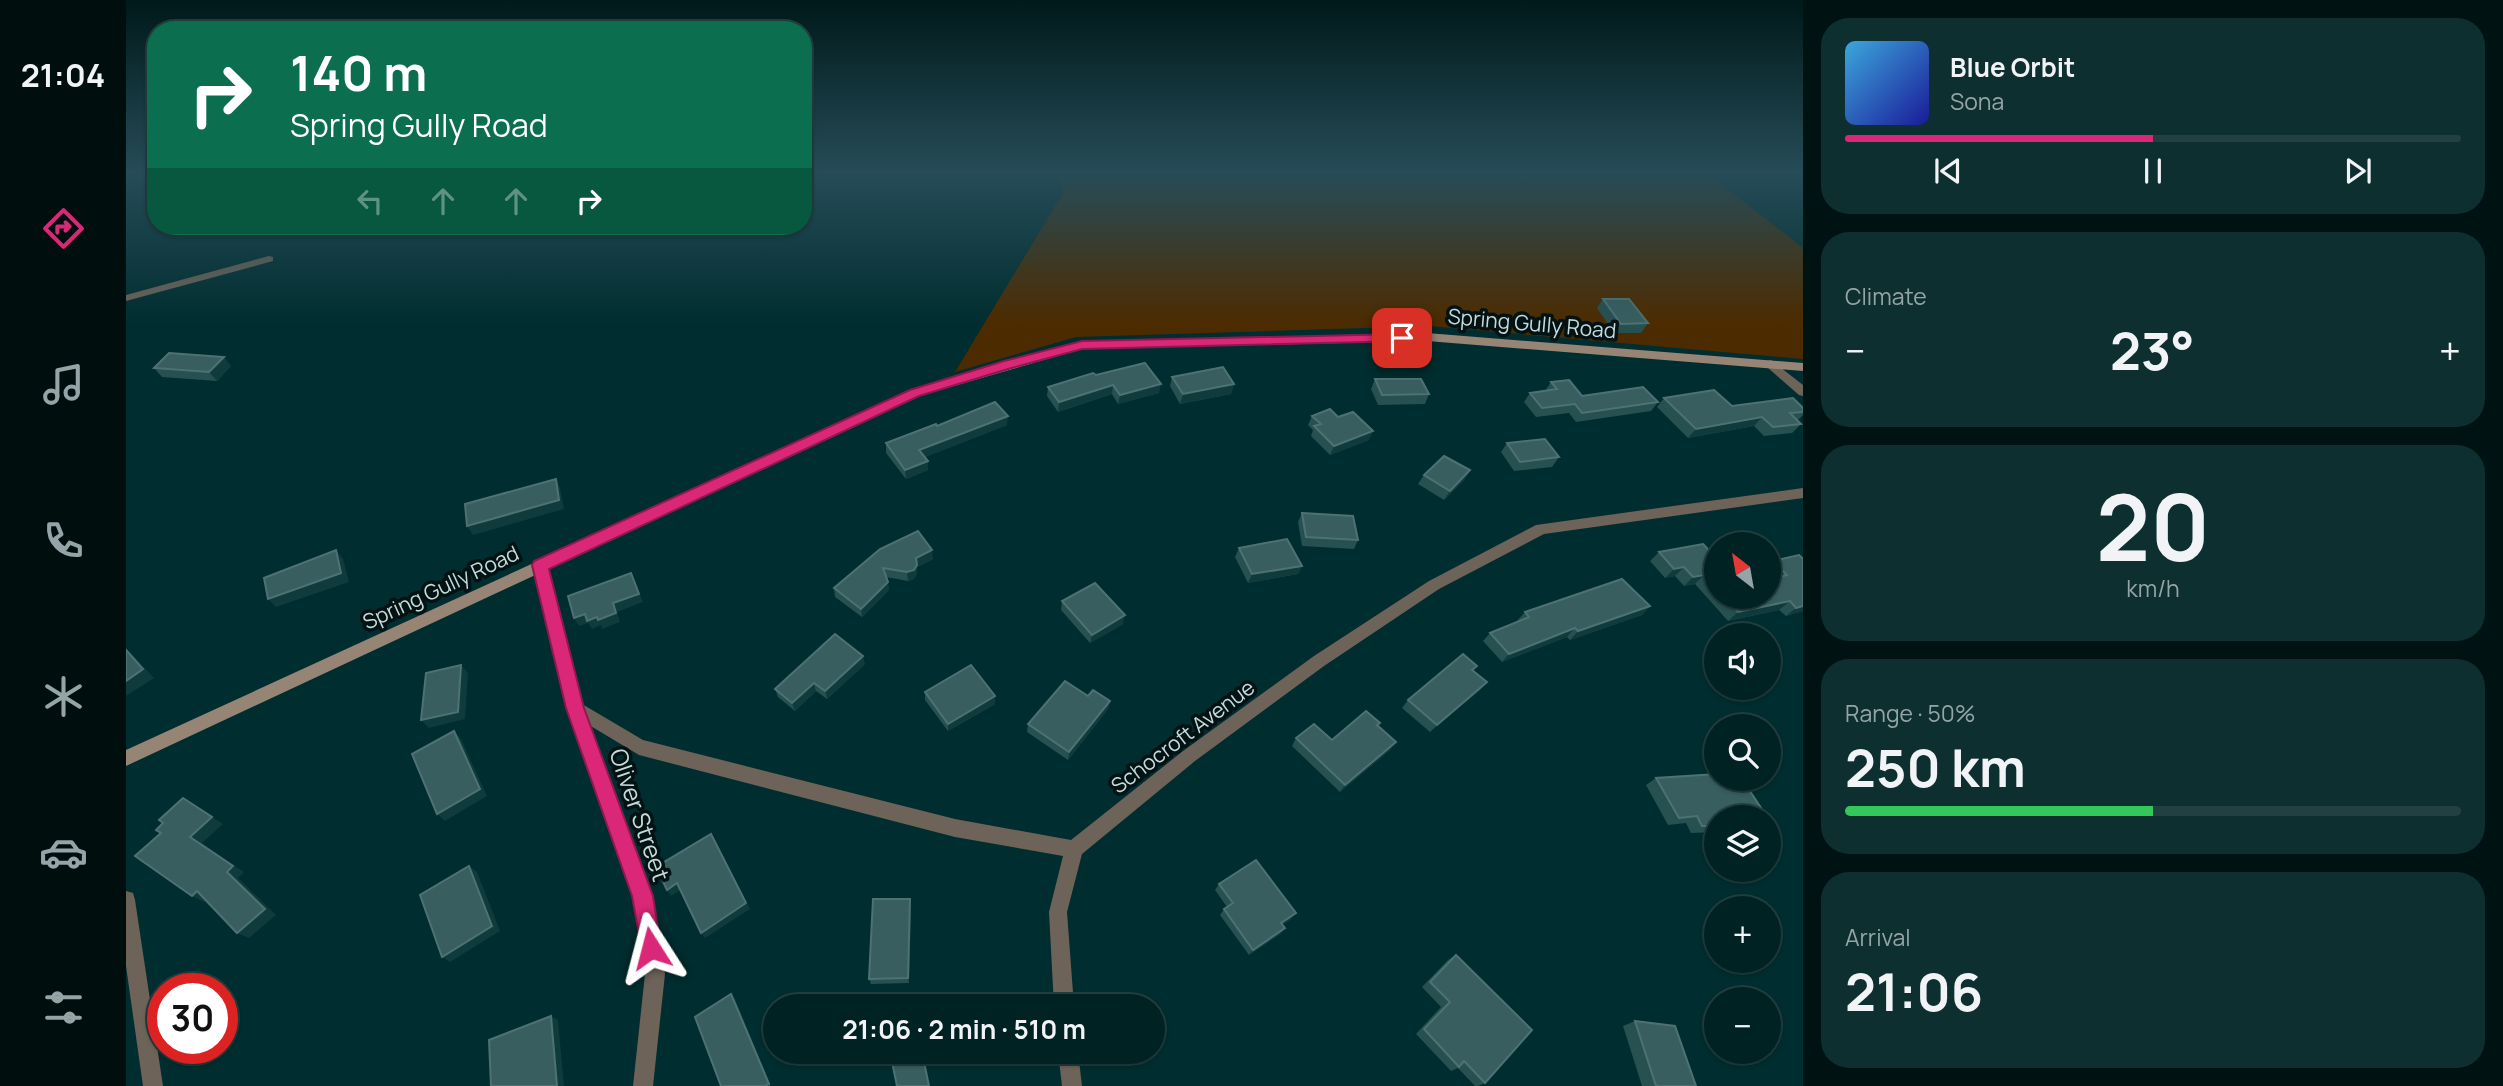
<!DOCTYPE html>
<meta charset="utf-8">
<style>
:root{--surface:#002223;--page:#0e2f30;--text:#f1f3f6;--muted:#95a4a6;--line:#223f41;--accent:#db2777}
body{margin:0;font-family:Manrope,sans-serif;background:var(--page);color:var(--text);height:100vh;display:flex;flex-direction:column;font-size:26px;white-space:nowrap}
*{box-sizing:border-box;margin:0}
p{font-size:23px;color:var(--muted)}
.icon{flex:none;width:38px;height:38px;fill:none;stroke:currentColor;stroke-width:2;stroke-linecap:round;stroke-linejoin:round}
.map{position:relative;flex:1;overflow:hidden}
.side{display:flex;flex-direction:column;gap:18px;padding:18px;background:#001313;width:700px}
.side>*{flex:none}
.banner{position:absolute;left:21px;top:21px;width:665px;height:214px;border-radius:28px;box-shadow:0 2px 5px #0004,0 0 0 2px var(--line);background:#0b6e4f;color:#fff;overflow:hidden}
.needle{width:46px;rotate:329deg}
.fabs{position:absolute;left:1578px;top:532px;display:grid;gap:14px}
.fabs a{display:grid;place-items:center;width:77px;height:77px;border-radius:50%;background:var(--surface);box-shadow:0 2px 5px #0004,0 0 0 2px var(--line);font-size:35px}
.speed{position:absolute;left:21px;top:973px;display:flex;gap:14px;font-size:35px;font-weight:700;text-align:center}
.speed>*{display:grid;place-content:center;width:91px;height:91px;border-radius:50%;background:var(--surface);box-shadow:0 2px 5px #0004,0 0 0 2px var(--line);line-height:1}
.speed .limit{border:10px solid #d22;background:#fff;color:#111}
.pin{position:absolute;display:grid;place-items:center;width:60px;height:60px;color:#fff;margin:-30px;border-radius:14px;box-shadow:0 4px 10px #0006}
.me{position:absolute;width:77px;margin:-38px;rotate:351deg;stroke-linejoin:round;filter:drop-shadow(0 0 5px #0008)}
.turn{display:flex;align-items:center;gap:24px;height:147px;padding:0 28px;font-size:32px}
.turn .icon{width:91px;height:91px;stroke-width:2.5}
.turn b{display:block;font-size:49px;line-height:60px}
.lanes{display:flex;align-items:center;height:66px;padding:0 28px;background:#0003;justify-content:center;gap:35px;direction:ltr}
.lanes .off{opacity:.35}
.big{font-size:52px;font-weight:700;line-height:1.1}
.side .tile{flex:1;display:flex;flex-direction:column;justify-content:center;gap:10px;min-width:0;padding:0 24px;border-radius:28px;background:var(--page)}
.side .dial{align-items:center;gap:0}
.dial b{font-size:91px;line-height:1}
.song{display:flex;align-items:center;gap:21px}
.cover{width:84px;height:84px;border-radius:10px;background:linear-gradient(135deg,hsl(200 70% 55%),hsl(240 70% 35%))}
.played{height:7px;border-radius:4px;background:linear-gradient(90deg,var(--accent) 50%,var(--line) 50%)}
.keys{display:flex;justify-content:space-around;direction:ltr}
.heat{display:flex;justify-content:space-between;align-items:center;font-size:38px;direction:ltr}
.charge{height:10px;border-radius:5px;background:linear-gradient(90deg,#34c759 50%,var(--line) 0)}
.trip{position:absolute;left:637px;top:994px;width:402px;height:70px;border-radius:35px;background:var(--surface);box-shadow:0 2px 5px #0004,0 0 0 2px var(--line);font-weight:700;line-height:70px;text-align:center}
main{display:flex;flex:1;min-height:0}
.dock{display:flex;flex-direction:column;width:126px;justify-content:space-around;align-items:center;background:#000e0e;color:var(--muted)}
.dock .icon{width:49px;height:49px}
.dock .current{color:var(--accent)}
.dock b{font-size:32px;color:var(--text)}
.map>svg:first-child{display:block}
.green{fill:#4d2b00}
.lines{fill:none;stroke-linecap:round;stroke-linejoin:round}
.street{fill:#6e6359;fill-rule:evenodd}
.secondary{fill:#968575;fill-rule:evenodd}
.wall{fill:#275051}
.shaded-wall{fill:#103b3d}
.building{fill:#385e60;stroke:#4e7273;stroke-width:2}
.route{fill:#db2777;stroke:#8e194d;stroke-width:2}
.labels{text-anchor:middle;stroke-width:7;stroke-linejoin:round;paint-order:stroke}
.street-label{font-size:21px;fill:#c5dbdb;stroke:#031213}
.near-street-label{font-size:24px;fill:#c5dbdb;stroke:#031213}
</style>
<main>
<nav class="dock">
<b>21:04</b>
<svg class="icon current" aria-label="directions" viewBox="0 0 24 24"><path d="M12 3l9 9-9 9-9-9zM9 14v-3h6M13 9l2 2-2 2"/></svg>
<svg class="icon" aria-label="music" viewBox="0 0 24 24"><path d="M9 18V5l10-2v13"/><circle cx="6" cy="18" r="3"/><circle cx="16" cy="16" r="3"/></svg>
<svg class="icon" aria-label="phone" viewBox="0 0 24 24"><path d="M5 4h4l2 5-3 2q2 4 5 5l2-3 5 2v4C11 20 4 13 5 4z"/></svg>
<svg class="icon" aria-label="climate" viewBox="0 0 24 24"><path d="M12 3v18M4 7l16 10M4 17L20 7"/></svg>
<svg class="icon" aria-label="car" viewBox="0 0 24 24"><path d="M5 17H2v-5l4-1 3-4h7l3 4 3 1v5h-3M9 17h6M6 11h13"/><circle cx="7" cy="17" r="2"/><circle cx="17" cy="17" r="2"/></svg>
<svg class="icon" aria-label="filters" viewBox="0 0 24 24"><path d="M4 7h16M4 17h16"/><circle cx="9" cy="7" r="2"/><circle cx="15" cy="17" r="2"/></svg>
</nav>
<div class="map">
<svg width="1677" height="1086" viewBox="0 0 1677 1086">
<rect width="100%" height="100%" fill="#002d2f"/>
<!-- green -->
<path class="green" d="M933,173H1581L1677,248V359L1302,326L950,337L829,372L937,193Z"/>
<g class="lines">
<!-- street -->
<g class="street">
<path d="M143,256L147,257V261L0,301V295Z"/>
<path d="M1645,360L1677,385V396L1673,395L1641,367V361Z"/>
<path d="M1677,488V498L1418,534L1313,589L1198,666L1069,761L956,854L941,912L948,1006H928L923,912L937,856L829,837L513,755L463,725L525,896L539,974L527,1086H507L519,974L507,896L441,708L407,565L409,561H419L421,565L456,704L517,740L829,819L945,840L1057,751L1188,656L1303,581L1410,525Z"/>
<path d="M0,891L7,893L9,900L37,1086H17L0,966Z"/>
<path d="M932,1052H952L956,1086H936Z"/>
</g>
<!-- secondary -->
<path class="secondary" d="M1301,333L1677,363V371L1301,341L956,349L793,396L0,766V750L785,390L956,341Z"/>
</g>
<!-- wall -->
<g class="wall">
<path d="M1477,299L1522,323L1515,333H1488L1471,308Z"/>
<path d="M105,366L91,381L36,377L28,368Z"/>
<path d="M970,375L1033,393L992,404L986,394L932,412L921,396L922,387Z"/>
<path d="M1046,377L1108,384L1105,394L1054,404L1044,386Z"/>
<path d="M1249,379L1303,394L1299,404L1252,405L1245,389Z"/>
<path d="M1425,382L1456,396L1532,402L1525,411L1450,422L1443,413L1410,417L1398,402L1404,393L1419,391Z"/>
<path d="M1538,398L1606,406L1677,408V415L1671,421L1675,424L1666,433L1638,436L1628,426L1562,438L1531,407Z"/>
<path d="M1186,416L1212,417L1243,440L1204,455L1185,436L1187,430L1182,425Z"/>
<path d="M881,425L799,457L802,470L780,479L760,453V443L811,426Z"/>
<path d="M1381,443L1433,457L1426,467L1388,471L1375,452Z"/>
<path d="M1344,470L1338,480L1318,500L1292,484L1298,475Z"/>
<path d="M1176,513L1232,540L1228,549L1176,546L1172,522Z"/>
<path d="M1113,548L1176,566L1172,574L1122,583L1109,557Z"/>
<path d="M754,549L807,559L791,567V573L788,579L782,581L760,577L763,590L736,617L709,597L708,588Z"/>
<path d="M1533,552L1591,559V597H1643L1646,579L1643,576V565L1647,561L1677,559V611L1660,616L1653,610L1602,621L1569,584L1558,586L1549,576L1539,578L1524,561Z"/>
<path d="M936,601L997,624L964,643L935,610Z"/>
<path d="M1524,606L1516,615L1444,640L1441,637L1376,662L1357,641L1364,633L1392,622L1391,621L1399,612Z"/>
<path d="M739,664L701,699L690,691L669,711L652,697L649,689Z"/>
<path d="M1351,666L1347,671L1361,682L1354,690L1304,732L1276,708L1282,700Z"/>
<path d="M799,692L869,696V704L822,731L799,700Z"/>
<path d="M962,696L984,701L982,709L942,760L901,732L902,724Z"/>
<path d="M1254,723L1252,726L1264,750L1214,792L1166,746L1170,738L1206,740Z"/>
<path d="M1530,778L1591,817V832L1565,833L1560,823L1542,825L1520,785Z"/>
<path d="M1093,884L1165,919L1156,925L1159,928L1154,934L1123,955L1094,915L1098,909L1101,907L1089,890Z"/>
<path d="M784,899L785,905L783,983L745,984L743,979Z"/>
<path d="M1330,955L1359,1083L1352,1086H1349L1332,1068L1325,1071L1290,1034L1315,1007L1296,987L1322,960Z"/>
<path d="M1509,1021L1570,1086H1516L1497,1026Z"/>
</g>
<!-- shaded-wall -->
<g class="shaded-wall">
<path d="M98,357L105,366L91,381L83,372Z"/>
<path d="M1035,384L1033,393L992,404L994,395Z"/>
<path d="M1108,384L1105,394L1054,404L1057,394Z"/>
<path d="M987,385L986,394L932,412L933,402Z"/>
<path d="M882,416L881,425L794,459L793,450Z"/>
<path d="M1636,417L1628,426L1562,438L1570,429Z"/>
<path d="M1247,431L1243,440L1204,455L1208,446Z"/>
<path d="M802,461V470L780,479L779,470Z"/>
<path d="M1344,470L1338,480L1318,500L1324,491Z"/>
<path d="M430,479L434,488L438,509L347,535L341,526Z"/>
<path d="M210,550L217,559L223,582L150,607L142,599Z"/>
<path d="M806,550L807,559L791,567V573L788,579L782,581L781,572L790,558Z"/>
<path d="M1176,566L1172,574L1122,583L1126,574Z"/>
<path d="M1558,567L1549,576L1539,578L1548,569Z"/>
<path d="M505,573L517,602L491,612L494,622L476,629L475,625L466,629L462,623L453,626L448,618L459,614L471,617L487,603Z"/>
<path d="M1578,575L1569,584L1558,586L1567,577Z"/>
<path d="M762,582L763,590L736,617L735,609Z"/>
<path d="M1664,601L1653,610L1602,621L1612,612Z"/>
<path d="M1524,606L1516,615L1444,640L1452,631Z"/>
<path d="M1677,606V611L1660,616L1670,608Z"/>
<path d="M999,615L997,624L964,643L966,635Z"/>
<path d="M1449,628L1441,637L1376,662L1383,654Z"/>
<path d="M0,648L28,678L0,696Z"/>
<path d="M737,656L739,664L701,699L699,691Z"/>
<path d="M335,665L342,673L339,719L303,728L295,720Z"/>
<path d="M1361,682L1354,690L1304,732L1311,725Z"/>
<path d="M688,683L690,691L669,711L666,703Z"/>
<path d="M869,696V704L822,731V724Z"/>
<path d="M984,701L982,709L942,760L943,752Z"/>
<path d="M328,731L335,739L361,796L319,821L311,814Z"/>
<path d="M1270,742L1264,750L1214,792L1219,785Z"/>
<path d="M57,798L97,824L76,843L118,872L112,878L150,915L123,938L111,933L64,837Z"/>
<path d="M585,834L624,909L579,938L575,933Z"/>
<path d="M343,866L351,872L374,931L324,962L316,957Z"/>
<path d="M551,883L556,889L545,896L541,890Z"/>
<path d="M71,891L83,897L78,902L66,896Z"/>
<path d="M784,899L785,905L783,983L782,978Z"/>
<path d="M1170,913L1165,919L1150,929L1155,923Z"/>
<path d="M1159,928L1154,934L1123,955L1127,950Z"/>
<path d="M605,994L609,999L645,1086H639Z"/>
<path d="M425,1016L432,1020L438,1086H431Z"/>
</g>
<!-- building -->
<g class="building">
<path d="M1477,299H1503L1522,323L1495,324Z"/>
<path d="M43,353L98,357L83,372L28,368Z"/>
<path d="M1019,363L1035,384L994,395L987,385L933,402L922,387L967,373L970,375Z"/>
<path d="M1097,367L1108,384L1057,394L1046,377Z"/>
<path d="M1249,379H1295L1303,394L1256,395Z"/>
<path d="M1443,380L1456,396L1517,387L1532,402L1456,413L1449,404L1416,408L1404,393L1431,389L1425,382Z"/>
<path d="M1588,390L1606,406L1667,398L1677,408V412L1664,413L1675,424L1647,427L1636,417L1570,429L1538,398Z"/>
<path d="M869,402L882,416L793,450L802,461L779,470L760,443L810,424L811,426Z"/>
<path d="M1204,409L1212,417L1227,412L1247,431L1208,446L1188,426L1195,424L1186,416Z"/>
<path d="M1419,439L1433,457L1394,462L1381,443Z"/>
<path d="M1318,456L1344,470L1324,491L1298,475Z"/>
<path d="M430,479L433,500L341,526L339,504Z"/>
<path d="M1176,513L1227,516L1232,540L1180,537Z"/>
<path d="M792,531L806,550L790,558L791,565L788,570L781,572L757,568L762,582L735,609L708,588L754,549Z"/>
<path d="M1161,539L1176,566L1126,574L1113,548Z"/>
<path d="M1577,544L1591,559V589L1578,575L1567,577L1558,567L1548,569L1533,552Z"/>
<path d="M210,550L215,573L142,599L138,578Z"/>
<path d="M1673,555L1677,559V606L1670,608L1664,601L1612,612L1598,597H1643V580L1661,575L1647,561Z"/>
<path d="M505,573L513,594L487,603L490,613L472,620L471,617L461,621L459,614L448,618L442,596Z"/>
<path d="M1496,579L1524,606L1452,631L1449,628L1383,654L1364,633L1403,617L1399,612Z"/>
<path d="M969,583L999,615L966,635L936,601Z"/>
<path d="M709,634L737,656L699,691L688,683L666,703L649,689Z"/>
<path d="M0,650L17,669L0,681Z"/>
<path d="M1337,654L1351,666L1346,670L1361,682L1311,725L1282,700Z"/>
<path d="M335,665L332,712L295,720L300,673Z"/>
<path d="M845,665L869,696L822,724L799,692Z"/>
<path d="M939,681L962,696L967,690L984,701L943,752L902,724Z"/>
<path d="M1240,711L1254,723L1251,725L1270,742L1219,785L1170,738L1188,724L1206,740Z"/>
<path d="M328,731L354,789L311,814L286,754Z"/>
<path d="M1591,774V779H1616L1641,817H1591V826H1576L1571,816L1553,818L1530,778Z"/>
<path d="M57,798L86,817L64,837L107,866L101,872L139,909L111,933L71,891L66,896L9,856L35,833L30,830L37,823L33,820Z"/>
<path d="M585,834L620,903L575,933L551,883L541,890L530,867Z"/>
<path d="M1130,860L1170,913L1155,923L1159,928L1127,950L1098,909L1107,903L1093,884Z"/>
<path d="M343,866L366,926L316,957L294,895Z"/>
<path d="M747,899H784L782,978L743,979Z"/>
<path d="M1330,955L1406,1030L1359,1083L1338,1061L1333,1067L1298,1029L1324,1002L1304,982Z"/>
<path d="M605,994L643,1084L639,1086H595L569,1017Z"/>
<path d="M425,1016L431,1086H365L363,1040Z"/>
<path d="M1509,1021L1549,1026L1570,1086H1530Z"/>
<path d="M764,1052H796L803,1086H771Z"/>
</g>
<!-- sky -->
<linearGradient id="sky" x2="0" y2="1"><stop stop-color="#00191a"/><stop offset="0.53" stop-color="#264c58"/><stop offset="1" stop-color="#264c58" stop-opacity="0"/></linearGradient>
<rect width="1677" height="325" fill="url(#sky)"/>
<!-- route -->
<path class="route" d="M1276,334L1281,335V341L956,349L882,369L793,396L423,569L458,708L527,896L535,948L532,956L525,959L517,956L506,896L440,708L406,565L408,561L784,390L878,361L956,341Z"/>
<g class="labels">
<!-- street labels -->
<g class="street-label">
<text transform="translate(1406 324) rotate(5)" y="7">Spring Gully Road</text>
<text transform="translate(315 588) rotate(-25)" y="7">Spring Gully Road</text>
<text transform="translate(1057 737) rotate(-37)" y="7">Schocroft Avenue</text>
</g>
<!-- near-street labels -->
<g class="near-street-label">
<text transform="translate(513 815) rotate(71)" y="8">Oliver Street</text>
</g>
</g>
</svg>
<div class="fabs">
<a><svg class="needle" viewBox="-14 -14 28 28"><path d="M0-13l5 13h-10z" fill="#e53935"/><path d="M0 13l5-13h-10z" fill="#95a4a6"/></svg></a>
<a><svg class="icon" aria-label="sound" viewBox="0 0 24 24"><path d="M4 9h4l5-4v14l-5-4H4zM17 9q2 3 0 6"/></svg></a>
<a><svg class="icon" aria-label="search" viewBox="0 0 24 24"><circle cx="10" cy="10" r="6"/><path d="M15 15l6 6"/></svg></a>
<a><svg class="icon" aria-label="layers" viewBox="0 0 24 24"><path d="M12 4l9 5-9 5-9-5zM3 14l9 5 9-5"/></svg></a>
<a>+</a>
<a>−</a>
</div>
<div class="speed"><div class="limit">30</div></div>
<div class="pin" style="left:1276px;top:338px;background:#d93025"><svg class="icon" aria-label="arrive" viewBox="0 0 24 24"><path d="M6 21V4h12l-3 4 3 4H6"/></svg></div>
<svg class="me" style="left:525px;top:948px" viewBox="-20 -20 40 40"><path d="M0-17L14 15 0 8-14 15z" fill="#db2777" stroke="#fff" stroke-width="4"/></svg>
<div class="trip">21:06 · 2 min · 510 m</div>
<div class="banner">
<div class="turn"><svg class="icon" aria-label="right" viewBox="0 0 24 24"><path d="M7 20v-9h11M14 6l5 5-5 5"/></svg><div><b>140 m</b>Spring Gully Road</div></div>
<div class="lanes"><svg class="icon off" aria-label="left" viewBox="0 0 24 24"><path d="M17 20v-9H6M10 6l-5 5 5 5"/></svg><svg class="icon off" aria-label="ahead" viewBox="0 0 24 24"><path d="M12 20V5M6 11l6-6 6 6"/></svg><svg class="icon off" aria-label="ahead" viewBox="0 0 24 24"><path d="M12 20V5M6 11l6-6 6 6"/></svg><svg class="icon" aria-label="right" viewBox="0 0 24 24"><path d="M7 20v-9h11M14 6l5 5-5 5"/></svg></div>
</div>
</div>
<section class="side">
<div class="tile">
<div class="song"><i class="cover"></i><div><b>Blue Orbit</b><p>Sona</p></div></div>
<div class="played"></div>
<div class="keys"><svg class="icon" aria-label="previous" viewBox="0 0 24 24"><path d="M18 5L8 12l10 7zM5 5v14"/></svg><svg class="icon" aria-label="pause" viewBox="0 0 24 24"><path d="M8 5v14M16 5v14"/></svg><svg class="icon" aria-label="next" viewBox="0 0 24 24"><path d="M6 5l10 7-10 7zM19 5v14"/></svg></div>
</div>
<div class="tile"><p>Climate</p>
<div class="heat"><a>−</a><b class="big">23°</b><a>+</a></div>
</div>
<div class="tile dial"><b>20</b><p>km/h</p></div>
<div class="tile"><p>Range · 50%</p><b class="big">250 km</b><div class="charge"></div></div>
<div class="tile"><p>Arrival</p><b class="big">21:06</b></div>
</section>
</main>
